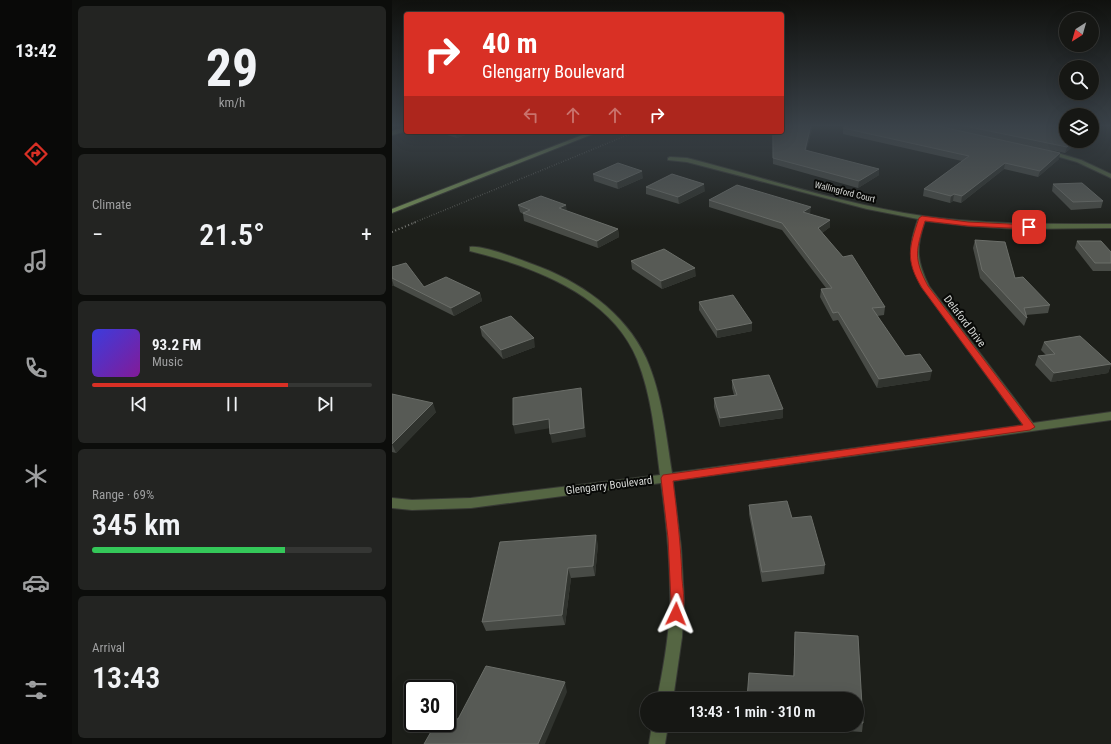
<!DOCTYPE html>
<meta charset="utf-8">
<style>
:root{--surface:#161714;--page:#232422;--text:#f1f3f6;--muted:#9e9fa0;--line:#353634;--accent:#d93025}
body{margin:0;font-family:"Roboto Condensed",sans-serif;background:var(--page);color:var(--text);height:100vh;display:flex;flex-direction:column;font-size:15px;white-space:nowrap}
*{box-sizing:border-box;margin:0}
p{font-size:13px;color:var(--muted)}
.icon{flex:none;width:22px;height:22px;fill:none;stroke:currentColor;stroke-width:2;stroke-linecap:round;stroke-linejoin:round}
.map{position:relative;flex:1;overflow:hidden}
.details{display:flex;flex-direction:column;gap:6px;padding:6px;background:#0c0d0b;width:320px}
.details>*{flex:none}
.banner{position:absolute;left:12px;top:12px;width:380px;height:122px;border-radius:4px;box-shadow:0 4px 16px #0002,0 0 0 1px var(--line);background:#d93025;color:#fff;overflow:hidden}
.needle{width:26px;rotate:217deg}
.tools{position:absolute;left:667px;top:12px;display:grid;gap:8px}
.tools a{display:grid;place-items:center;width:40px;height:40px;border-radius:50%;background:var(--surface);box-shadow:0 4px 16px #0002,0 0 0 1px var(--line);font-size:20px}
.speed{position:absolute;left:12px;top:680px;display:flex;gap:8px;font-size:20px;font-weight:700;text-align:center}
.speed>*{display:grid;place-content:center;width:52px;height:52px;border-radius:50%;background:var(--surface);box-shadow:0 4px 16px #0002,0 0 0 1px var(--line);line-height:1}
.speed .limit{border:2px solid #111;border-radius:6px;background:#fff;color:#111}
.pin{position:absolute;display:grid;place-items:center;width:34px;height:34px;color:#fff;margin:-17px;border-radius:8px;box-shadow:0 2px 6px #0006}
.me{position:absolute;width:44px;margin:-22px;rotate:2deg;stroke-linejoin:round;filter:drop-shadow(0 0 3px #0008)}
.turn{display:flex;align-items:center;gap:14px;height:84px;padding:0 12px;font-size:18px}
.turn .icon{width:52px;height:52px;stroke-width:2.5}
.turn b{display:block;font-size:28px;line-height:34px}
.lanes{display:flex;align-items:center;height:38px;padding:0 12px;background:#0003;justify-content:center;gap:20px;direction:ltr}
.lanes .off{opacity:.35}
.big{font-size:30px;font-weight:600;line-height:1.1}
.details .widget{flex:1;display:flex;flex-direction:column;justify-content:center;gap:6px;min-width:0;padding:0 14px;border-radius:6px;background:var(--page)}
.details .dial{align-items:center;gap:0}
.dial b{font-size:52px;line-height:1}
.song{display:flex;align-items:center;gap:12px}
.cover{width:48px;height:48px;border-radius:6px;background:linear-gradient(135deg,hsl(240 70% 55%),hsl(290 70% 35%))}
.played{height:4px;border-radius:2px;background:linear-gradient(90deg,var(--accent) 70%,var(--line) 70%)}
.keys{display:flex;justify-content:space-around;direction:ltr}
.heat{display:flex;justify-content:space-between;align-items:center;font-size:22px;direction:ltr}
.charge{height:6px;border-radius:3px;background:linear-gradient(90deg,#34c759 69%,var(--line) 0)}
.trip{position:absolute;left:248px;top:692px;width:224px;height:40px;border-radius:20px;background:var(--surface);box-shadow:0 4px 16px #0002,0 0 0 1px var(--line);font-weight:600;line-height:40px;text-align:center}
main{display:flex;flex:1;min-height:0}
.dock{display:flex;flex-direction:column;width:72px;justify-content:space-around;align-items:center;background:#090908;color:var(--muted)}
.dock .icon{width:28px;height:28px}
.dock .on{color:var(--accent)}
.dock b{font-size:18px;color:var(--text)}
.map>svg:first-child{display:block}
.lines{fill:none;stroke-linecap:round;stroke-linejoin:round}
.minor-casing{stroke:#373934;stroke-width:2}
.secondary-casing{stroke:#373934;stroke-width:2}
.path-far1{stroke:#7a7c78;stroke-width:1.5;stroke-dasharray:0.5 2;stroke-linecap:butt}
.path{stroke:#7a7c78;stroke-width:2;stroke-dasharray:1 2.5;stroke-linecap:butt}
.minor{fill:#556643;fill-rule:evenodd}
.secondary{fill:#748e57;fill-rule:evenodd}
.wall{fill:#484b46}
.shaded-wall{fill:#30332e}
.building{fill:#575a55;stroke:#6b6e69}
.route{fill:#d93025;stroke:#8d1f18}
.labels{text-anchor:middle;stroke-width:4;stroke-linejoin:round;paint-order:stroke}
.far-street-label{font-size:9px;fill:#d6d8d5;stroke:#080907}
.street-label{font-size:11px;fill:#d6d8d5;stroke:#080907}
</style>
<main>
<nav class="dock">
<b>13:42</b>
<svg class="icon on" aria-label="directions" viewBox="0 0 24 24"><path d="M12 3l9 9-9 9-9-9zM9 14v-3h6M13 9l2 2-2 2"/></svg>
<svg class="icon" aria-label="music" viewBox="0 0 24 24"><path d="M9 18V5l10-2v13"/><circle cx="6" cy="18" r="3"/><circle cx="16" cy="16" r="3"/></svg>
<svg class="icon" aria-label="phone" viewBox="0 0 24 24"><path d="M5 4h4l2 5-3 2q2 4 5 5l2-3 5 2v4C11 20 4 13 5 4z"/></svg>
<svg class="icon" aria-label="climate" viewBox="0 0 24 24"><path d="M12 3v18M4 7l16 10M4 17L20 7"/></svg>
<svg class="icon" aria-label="car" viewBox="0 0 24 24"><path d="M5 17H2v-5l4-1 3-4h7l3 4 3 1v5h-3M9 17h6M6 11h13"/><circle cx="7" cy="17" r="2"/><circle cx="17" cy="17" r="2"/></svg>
<svg class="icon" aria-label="filters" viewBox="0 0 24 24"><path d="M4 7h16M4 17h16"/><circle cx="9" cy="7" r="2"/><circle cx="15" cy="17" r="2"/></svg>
</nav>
<section class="details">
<div class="widget dial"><b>29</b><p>km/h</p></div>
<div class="widget"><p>Climate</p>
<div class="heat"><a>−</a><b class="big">21.5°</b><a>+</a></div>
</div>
<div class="widget">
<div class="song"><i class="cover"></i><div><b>93.2 FM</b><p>Music</p></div></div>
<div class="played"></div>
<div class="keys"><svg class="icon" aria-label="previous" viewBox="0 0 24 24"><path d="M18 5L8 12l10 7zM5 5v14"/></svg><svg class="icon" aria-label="pause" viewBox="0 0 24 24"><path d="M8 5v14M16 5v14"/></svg><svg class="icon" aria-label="next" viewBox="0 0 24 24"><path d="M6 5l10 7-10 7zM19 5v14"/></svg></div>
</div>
<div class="widget"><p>Range · 69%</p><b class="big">345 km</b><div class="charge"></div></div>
<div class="widget"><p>Arrival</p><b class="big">13:43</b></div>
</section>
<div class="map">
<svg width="719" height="744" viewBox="0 0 719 744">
<rect width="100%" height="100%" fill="#1d1f1a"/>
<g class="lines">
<!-- minor casing -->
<g class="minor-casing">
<g id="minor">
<path d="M14,127V131L0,135V131Z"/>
<path d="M656,150L689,160L719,174V178L685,162L654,153V151Z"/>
<path d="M278,157L295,158C373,178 451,204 531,216C594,225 656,224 719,224V228L626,229L576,226L533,221C524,247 524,260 537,286L641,423L719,412V420L281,481L289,547L292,600L290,637L281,699H265C271,670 276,641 278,611C279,568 275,525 269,483L79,508L20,510L0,508V498L20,500L79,498L268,475C263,436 260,396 245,359C219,295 140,266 78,251V247C90,245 127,259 140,264C186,280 233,312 254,358C270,394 274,435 280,473L631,425L529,286C516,260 516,247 526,219L475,209L295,162L276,160V158Z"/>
<path d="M260,725H276L273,744H257Z"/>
</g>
</g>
<!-- secondary casing -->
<g class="secondary-casing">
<path id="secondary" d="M198,132H206L0,213V209Z"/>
</g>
<!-- path-far1 -->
<path class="path-far1" d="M21,223L243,132"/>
<!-- path -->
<path class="path" d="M0,232L24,222"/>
<!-- minor -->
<use href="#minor" class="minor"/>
<!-- secondary -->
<use href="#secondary" class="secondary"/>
</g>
<!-- wall -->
<g class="wall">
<path d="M456,125H672L687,141L673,153L659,150L668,153L667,159L646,177L612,169L569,203L561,201L558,203L531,196L532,189L570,161L451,134V128Z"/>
<path d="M420,129L414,150L487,175L466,188L381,164L380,132Z"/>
<path d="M45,132H82L65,138Z"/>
<path d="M201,174L251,178L226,189L202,181Z"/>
<path d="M661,184L711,201L709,208L679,210L660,191Z"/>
<path d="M254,187L313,191L287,204L254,194Z"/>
<path d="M317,200L418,214L438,220V227L430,233L493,307L492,315L485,316L513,356L538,380L485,388L446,320L441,321L428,297L429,289L434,288L390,230L317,207Z"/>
<path d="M126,205L175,211L226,229L227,237L206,248L132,221L131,214L128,212Z"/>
<path d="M583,240L623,278L658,305L656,313L634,315L635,318L632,326L588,278L581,248Z"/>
<path d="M685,241L719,252V271H701L683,248Z"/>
<path d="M239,261L304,276L270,289L240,269Z"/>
<path d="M0,267L32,287L88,293L90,301L62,316L2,286H0Z"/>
<path d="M307,302L360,331L325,338L307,310Z"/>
<path d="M88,327L143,347L111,359L90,336Z"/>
<path d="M652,342L719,364L716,373L659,382L643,365L646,356L654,355L649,350Z"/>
<path d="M340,380L391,418L328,427L322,407V398L342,395L340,388Z"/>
<path d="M0,394L44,412L4,453L0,452Z"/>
<path d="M357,505L400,518L433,565L432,574L370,582L357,514Z"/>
<path d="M206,544L203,576L179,578L173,625L94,631L90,622Z"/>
<path d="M403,632L466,636L471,723L470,732L359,725H465V699H355L357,673L401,676Z"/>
</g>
<!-- shaded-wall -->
<g class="shaded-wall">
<path d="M419,125L420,129L413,156V150Z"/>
<path d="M63,132H82L65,138Z"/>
<path d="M681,141H687L673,153L675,147Z"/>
<path d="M668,153L667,159L646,177L648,171Z"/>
<path d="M613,163L612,169L569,203L570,196Z"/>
<path d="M487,169V175L466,188L467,181Z"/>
<path d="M250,171L251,178L226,189L225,182Z"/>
<path d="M312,184L313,191L287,204L286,197Z"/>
<path d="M562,194L561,201L558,203L559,196Z"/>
<path d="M174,205L175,212L167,208Z"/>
<path d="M419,207L418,214L411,212Z"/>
<path d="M438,220V227L426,236V228Z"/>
<path d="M226,229L227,237L206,248L205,241Z"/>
<path d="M303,268L304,276L270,289L269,281Z"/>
<path d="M0,280L2,286H0Z"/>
<path d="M88,293L90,301L62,316L59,308Z"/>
<path d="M360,323V331L325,338V330Z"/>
<path d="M142,338L143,347L111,359L109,350Z"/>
<path d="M719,364L716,373L659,382L662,373Z"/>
<path d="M540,371L538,380L485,388L487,379Z"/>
<path d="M189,388L190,397L194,437L160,443L158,434Z"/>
<path d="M41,403L44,412L4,453L0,444Z"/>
<path d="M391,409V418L328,427V418Z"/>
<path d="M157,419L159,428L123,434L121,425Z"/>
<path d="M204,535L206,544L203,576L201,566Z"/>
<path d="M176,568L179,578L173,625L170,615Z"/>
<path d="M173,682L175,692L153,744H146Z"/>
</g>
<!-- building -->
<g class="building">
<path d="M390,125H419L413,150L487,169L467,181L381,158V132H390Z"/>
<path d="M456,125H541L668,153L648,171L613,163L570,196L562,194L559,196L532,189L577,156L451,128Z"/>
<path d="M568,125H674V141H681L675,147Z"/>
<path d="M226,163L250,171L225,182L201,174Z"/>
<path d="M280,174L312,184L286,197L254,187Z"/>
<path d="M690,183L711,201L681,202L661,184Z"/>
<path d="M345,185L419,207L411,212L438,220L426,228L451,257L460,255L493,307L480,308L513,356L528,354L540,371L487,379L446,312L441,313L429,289L440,288L390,223L317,200Z"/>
<path d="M149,196L174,205L167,208L226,229L205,241L131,213L138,210L126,205Z"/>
<path d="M583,240L613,242L623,278L631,277L658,305L632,308L635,318L590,270Z"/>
<path d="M685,241H709L719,252V263H703Z"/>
<path d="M272,249L303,268L269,281L239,261Z"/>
<path d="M14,263L32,287L54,277L88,293L59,308L0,278V267Z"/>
<path d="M341,295L360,323L325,330L307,302Z"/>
<path d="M119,316L142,338L109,350L88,327Z"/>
<path d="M688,336L719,364L662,373L646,356L663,354L652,342Z"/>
<path d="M377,375L391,409L328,418L322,398L345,395L340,380Z"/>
<path d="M189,388L192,428L158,434L157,419L121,425V398Z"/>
<path d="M0,394L41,403L0,444Z"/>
<path d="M395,501L400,518L419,516L433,565L370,572L357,505Z"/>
<path d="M204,535L201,566L176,568L170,615L90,622L108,542Z"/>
<path d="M403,632L466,636L471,723H465V699H355L357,673L402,676Z"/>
<path d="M94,666L173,682L146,744H32L44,723H55V717L66,719Z"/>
</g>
<!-- sky -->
<linearGradient id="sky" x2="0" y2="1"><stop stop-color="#10110e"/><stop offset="0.55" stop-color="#3a4249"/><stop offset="1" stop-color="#3a4249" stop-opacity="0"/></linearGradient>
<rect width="719" height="229" fill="url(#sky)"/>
<!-- route -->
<path class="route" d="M530,216L576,222L637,225L640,227L637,229L576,226L533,221C524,250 521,258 536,286L643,427L638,430L281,481C285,513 289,546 290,579C291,591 294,607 289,618L284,620L279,618L277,614L279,601L276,538L269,478L271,475L631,425L530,288C513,260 517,248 527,218Z"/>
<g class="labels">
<!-- far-street labels -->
<g class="far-street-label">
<text transform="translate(453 192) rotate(14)" y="3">Wallingford Court</text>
</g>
<!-- street labels -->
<g class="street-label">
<text transform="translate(573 321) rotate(53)" y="4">Delaford Drive</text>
<text transform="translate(217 485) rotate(-7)" y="4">Glengarry Boulevard</text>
</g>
</g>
</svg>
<div class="tools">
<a><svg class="needle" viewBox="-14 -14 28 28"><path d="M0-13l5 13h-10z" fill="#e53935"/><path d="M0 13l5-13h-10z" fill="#9e9fa0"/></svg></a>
<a><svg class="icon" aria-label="search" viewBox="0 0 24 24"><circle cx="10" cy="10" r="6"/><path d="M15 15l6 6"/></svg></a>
<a><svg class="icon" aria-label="layers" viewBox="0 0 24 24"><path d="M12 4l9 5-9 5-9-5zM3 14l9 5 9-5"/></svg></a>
</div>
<div class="speed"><div class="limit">30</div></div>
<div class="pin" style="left:637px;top:227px;background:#d93025"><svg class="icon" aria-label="arrive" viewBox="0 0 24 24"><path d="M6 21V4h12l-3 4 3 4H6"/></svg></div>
<svg class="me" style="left:284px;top:614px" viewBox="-20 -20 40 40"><path d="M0-17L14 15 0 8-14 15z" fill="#d93025" stroke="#fff" stroke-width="4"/></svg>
<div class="trip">13:43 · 1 min · 310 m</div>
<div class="banner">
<div class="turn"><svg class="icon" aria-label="right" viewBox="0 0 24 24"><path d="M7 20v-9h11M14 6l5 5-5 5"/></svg><div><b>40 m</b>Glengarry Boulevard</div></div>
<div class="lanes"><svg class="icon off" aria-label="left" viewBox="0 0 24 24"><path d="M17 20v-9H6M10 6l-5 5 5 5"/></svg><svg class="icon off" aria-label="ahead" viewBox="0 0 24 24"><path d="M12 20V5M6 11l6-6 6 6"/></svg><svg class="icon off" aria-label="ahead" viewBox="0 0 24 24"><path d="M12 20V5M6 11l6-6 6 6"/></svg><svg class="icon" aria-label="right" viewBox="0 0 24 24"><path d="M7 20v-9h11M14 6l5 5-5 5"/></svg></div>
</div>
</div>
</main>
